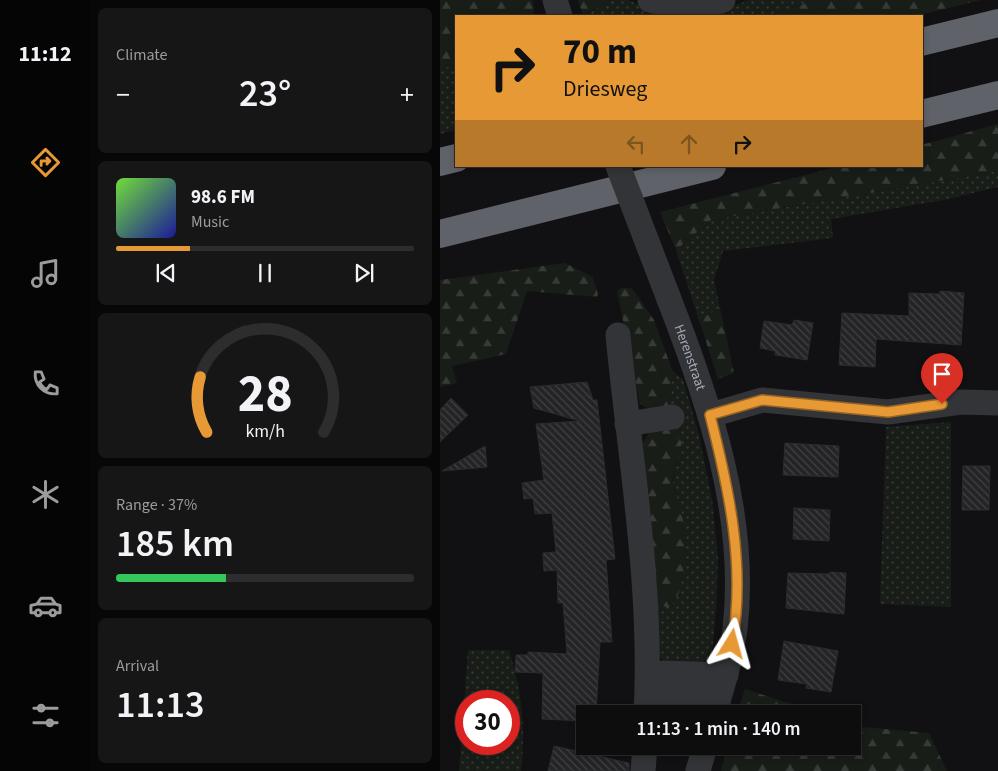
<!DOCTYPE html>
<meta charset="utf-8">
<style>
:root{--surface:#0d0d0e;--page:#161617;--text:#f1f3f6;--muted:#9a9c9e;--line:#2d2d2e;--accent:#e79935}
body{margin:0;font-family:"Source Sans 3",sans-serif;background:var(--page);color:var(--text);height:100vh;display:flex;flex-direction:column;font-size:19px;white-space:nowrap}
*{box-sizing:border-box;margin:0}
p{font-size:16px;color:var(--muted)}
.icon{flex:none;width:28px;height:28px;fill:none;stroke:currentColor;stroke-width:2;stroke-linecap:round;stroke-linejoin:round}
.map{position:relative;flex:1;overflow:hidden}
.drawer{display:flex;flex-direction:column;gap:8px;padding:8px;background:#070708;width:350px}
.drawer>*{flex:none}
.hud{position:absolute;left:15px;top:15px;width:468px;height:152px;border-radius:0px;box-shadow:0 2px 8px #0003,0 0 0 1px var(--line);background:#e79935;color:#111;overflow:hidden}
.speed{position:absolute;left:15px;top:690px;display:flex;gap:10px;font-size:25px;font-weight:700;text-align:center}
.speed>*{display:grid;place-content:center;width:65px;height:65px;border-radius:50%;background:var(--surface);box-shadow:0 2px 8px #0003,0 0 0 1px var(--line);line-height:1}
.speed .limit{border:8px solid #d22;background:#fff;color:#111}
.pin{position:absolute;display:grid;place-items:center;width:42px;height:42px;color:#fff;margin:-51px -21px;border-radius:50% 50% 50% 0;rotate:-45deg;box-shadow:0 0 5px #0007}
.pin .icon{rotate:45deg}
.me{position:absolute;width:55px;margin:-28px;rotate:8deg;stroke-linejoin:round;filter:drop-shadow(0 0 4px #0008)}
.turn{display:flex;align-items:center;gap:18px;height:105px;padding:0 25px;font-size:22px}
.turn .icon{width:65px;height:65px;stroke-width:2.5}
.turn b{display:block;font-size:35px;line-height:42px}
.lanes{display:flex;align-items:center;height:48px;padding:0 25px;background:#0003;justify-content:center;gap:25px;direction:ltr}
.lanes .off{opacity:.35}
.big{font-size:38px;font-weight:600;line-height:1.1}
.drawer .tile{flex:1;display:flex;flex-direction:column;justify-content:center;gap:8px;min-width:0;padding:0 18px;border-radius:8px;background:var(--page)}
.drawer .dial{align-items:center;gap:0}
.dial svg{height:130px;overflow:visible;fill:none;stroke:var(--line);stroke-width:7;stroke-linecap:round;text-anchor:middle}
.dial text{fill:var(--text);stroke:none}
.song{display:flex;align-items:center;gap:15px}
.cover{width:60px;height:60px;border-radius:8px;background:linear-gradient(135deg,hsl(100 70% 55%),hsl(240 70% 35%))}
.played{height:5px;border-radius:2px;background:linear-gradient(90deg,var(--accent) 25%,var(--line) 25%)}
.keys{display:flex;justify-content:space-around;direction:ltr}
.heat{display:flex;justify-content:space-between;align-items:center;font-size:28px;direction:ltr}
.charge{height:8px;border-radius:4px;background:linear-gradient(90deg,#34c759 37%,var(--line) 0)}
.trip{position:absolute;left:136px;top:705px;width:285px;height:50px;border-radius:0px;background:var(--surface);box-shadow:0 2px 8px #0003,0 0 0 1px var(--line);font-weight:600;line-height:50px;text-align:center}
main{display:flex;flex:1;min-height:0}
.tabs{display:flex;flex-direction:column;width:90px;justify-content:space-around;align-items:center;background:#050506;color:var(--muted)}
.tabs .icon{width:35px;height:35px}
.tabs .selected{color:var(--accent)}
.tabs b{font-size:22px;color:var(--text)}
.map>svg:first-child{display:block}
.grass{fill:url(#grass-dots);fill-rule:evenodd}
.forest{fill:url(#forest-firs)}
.building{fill:url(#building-back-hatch);stroke:#2b2c2e}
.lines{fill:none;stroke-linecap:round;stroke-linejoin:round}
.minor{stroke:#323437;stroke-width:25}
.motorway{stroke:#5f6268;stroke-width:28}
.minor-bridge{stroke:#323437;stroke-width:25}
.route-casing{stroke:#966322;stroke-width:12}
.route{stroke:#e79935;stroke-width:9}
.labels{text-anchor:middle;stroke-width:5;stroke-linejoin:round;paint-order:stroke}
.street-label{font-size:14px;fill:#a3a9b3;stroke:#0c0c0e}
</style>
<main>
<nav class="tabs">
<b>11:12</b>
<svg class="icon selected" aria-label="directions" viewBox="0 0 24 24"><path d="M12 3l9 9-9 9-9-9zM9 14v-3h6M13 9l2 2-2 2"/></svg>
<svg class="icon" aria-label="music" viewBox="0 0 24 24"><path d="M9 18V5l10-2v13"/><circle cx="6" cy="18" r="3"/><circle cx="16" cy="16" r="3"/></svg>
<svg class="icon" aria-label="phone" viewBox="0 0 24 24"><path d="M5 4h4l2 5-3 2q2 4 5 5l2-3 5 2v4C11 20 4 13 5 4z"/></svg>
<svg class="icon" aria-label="climate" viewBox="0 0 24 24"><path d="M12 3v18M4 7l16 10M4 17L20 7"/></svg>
<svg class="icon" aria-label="car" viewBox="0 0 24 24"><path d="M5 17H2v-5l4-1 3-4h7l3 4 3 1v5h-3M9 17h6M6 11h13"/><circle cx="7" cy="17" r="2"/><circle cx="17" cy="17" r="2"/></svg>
<svg class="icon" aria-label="filters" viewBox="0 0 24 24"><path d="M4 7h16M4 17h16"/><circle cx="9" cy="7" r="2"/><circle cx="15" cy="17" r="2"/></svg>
</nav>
<section class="drawer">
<div class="tile"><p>Climate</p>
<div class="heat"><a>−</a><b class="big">23°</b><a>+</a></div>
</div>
<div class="tile">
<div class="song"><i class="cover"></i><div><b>98.6 FM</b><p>Music</p></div></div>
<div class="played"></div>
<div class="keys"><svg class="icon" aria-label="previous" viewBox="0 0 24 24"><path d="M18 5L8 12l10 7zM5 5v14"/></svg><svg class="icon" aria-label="pause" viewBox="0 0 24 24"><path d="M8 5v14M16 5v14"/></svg><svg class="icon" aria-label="next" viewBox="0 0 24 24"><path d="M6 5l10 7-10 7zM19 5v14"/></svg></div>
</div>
<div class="tile dial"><svg viewBox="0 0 100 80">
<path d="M14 69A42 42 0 1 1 86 69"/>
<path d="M14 69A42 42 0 0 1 10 35" stroke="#e79935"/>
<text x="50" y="56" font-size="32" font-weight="700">28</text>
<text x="50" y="72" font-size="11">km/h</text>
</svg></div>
<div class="tile"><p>Range · 37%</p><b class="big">185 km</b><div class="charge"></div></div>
<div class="tile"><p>Arrival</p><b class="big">11:13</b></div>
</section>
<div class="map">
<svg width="558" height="771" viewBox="0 0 558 771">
<defs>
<pattern id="grass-dots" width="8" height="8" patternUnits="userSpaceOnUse" patternTransform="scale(1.25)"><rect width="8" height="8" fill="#181d18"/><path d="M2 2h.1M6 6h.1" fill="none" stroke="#363b37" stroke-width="1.8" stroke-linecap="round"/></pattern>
<pattern id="forest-firs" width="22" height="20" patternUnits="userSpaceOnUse" patternTransform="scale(1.25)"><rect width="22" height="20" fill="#181d18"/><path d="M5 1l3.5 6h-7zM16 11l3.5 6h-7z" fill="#363b37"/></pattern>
<pattern id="building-back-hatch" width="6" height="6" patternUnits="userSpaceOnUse" patternTransform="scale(1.25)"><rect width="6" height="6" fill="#242427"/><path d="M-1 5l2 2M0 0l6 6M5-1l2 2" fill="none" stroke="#414144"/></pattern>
</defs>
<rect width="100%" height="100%" fill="#111113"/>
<!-- grass -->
<g class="grass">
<path d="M171,0H188L226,16H143Z"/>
<path d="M309,0H376L327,16H265Z"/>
<path d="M16,63V130L0,134V70Z"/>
<path d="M558,171V187L504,200L391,219L393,238L283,251L274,280L280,308L259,320L236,250L271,220Z"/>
<path d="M233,372L243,379L259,435L272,499L278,557L276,612L272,651L269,658L260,663L223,661L217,652V603L243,572L241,512L233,484L234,470L239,454L227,424Z"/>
<path d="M511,422V607L440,604L446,427Z"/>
<path d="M28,650H69C82,695 86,724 81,771H19ZM26,701H69V744H26Z"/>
</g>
<!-- forest -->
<g class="forest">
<path d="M0,0H93L94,16H16V63L0,70Z"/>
<path d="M138,0H171L143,15Z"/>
<path d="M376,0H541L476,16H327Z"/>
<path d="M558,124V171L271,220L236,250L220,212L400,166H481V145Z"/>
<path d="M125,263L153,277L158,294L157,297L87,291L66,354L12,366L17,383L0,387V280Z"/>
<path d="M181,288H192L214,320L233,372L230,410L213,411L200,404L177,291Z"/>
<path d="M280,308L294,373L278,379L259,320Z"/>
<path d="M227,424L242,442C239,455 232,469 233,483C234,493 240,503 242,513C245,536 249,594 228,608L217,603L200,448L212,428Z"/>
<path d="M305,689L382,714H297Z"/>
<path d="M413,724L422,727L489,733L507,771H281L288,746H412Z"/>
</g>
<!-- building -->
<g class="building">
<path d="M500,291L524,293L521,345L436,339L435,367L399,365L402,313L469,316V293L500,294Z"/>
<path d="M354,320L373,323L367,360L335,355V351L320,348L324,321L352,325Z"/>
<path d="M147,382L153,400H157L175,559L166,560L172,642H160L156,714H145V721L102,719L103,673L75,672L76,655H88V652L127,654L123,603H118L117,570L104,571L103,553L116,552L112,513L95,514L93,498L84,499L82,483L104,480L96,424L140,421L94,408L90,387Z"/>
<path d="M11,398L28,415L0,442V410Z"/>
<path d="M345,443L399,446L398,477L343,475Z"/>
<path d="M45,446L47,467L2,471Z"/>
<path d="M523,466H550L549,510H522Z"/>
<path d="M354,508L390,510L389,541L353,539Z"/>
<path d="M390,572L406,573L404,614L346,608L348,573L389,574Z"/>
<path d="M344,641L398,651L391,692L366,688L367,684L338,680Z"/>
<path d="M114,746L189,763V771H108Z"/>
</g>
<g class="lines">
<!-- minor -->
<g class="minor">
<path d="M115,0L120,16"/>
<path d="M210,0C235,7 257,8 283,0"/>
<path id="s1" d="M229,299C269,402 308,516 295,629C291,658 283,686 274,714"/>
<path d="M178,335C190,461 213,587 206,714"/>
<path d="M271,415L322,400L448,412L521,402L558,403"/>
<path d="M187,424L232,417"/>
<path d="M209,671L218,673L286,675"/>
<path d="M208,693H247L278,702"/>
<path d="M203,771L205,746"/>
<path d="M258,771L265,746"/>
</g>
<!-- motorway -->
<g class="motorway">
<path d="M481,42L558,23"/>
<path d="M481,114L558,95"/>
<path d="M0,162L16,158"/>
<path d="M0,234L272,166"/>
</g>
<!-- minor-bridge -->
<path class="minor-bridge" d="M178,166L229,299"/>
</g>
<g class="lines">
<!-- route casing -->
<g class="route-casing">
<path id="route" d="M292,644C306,568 289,489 270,415L322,400L448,412L502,404"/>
</g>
<!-- route -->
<use href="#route" class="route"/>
</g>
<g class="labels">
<!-- street labels -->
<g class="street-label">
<text dy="5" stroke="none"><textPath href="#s1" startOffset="62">Herenstraat</textPath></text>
</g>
</g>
</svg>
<div class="speed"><div class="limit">30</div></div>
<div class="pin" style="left:502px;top:404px;background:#d93025"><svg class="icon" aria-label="arrive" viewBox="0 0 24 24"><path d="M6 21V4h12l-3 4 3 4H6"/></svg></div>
<svg class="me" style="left:292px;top:644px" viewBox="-20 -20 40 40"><path d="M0-17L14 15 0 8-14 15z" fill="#e79935" stroke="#fff" stroke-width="4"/></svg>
<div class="trip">11:13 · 1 min · 140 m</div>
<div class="hud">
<div class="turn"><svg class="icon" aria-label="right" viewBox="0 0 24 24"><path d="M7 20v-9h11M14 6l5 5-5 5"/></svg><div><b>70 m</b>Driesweg</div></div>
<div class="lanes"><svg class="icon off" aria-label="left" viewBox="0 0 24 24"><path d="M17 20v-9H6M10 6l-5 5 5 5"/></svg><svg class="icon off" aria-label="ahead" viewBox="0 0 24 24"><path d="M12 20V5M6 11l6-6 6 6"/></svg><svg class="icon" aria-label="right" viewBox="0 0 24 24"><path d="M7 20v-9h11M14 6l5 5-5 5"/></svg></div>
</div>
</div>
</main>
